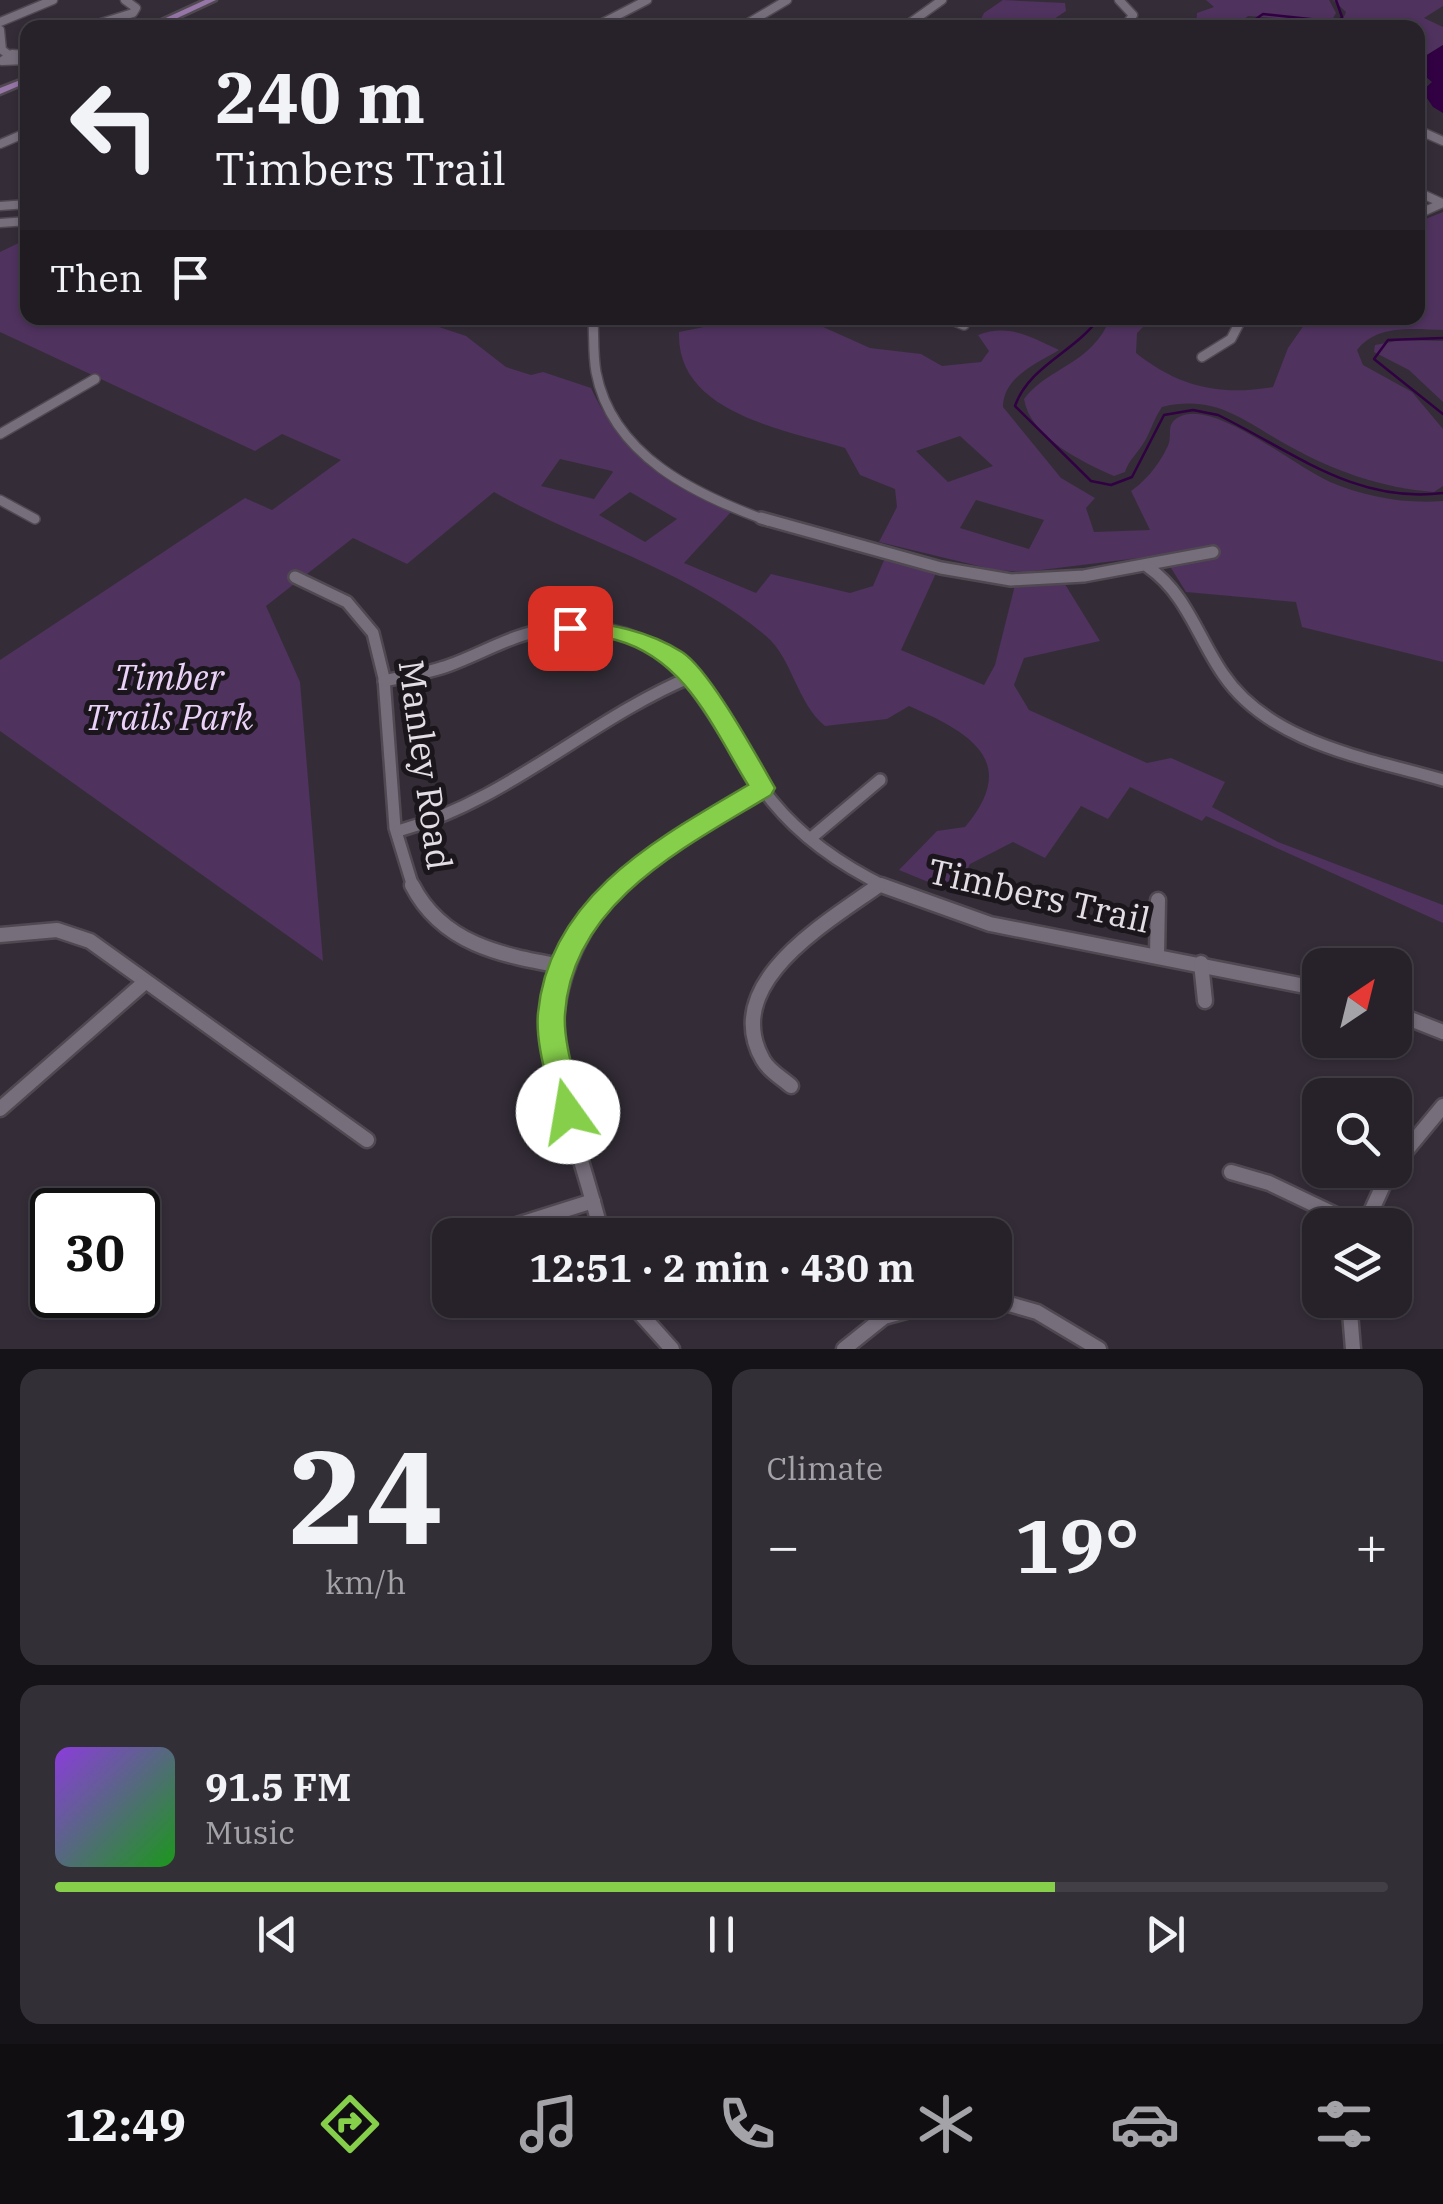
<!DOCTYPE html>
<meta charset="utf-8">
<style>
:root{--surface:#27222a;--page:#332f36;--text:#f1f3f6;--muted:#a4a4a8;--line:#433f47;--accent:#86cf4b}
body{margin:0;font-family:"IBM Plex Serif",serif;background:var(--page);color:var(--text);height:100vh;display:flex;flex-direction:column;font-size:38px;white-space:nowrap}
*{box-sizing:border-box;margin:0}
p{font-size:32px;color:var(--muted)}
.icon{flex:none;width:55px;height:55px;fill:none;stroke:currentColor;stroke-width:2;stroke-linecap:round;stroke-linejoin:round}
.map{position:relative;height:1349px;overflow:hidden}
.sheet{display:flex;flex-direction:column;gap:20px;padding:20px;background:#151317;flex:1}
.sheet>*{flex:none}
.hud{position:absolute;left:20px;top:20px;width:1405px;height:305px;border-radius:20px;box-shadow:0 2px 8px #0004,0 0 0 2px var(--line);background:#27222a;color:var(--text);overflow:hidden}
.needle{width:65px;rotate:35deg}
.controls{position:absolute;left:1302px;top:948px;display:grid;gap:20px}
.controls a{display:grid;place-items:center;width:110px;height:110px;border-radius:20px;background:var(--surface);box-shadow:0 2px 8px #0004,0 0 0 2px var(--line);font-size:50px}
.speed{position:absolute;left:30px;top:1188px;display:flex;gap:20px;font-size:50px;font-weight:700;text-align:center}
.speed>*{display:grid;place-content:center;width:130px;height:130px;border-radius:50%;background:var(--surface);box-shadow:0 2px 8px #0004,0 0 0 2px var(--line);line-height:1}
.speed .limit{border:5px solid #111;border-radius:15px;background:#fff;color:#111}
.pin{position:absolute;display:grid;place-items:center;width:85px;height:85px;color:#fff;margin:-42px;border-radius:20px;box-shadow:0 5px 15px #0006}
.me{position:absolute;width:110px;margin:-55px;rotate:347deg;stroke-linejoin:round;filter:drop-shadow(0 0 8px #0008)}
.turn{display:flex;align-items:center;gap:35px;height:210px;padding:0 30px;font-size:45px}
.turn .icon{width:130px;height:130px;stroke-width:2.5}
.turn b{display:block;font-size:70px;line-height:85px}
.then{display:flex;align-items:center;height:95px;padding:0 30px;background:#0003;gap:20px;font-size:38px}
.big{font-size:75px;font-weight:700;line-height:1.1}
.sheet .card{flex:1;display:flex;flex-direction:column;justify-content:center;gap:15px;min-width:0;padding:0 35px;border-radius:20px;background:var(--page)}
.sheet .dial{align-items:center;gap:0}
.dial b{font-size:130px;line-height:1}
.song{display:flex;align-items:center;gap:30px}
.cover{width:120px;height:120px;border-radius:15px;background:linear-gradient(135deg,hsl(270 70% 55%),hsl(120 70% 35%))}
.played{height:10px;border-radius:5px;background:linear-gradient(90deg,var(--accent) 75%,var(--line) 75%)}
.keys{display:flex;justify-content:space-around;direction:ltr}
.heat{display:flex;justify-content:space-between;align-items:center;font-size:55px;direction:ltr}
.sheet .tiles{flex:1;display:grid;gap:20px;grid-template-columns:1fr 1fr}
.card:last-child{grid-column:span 2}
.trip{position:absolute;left:432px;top:1218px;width:580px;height:100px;border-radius:20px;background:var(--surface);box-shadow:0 2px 8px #0004,0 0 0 2px var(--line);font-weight:700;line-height:100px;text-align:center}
.dock{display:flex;height:160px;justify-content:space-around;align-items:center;background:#100e11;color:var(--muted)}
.dock .icon{width:70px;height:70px}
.dock .active{color:var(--accent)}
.dock b{font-size:45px;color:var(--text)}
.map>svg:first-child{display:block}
.green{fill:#4f325e;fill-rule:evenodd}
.water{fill:#310143}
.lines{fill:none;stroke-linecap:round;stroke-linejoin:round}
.stream{stroke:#310143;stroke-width:2.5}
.minor-far3-casing{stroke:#504952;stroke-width:11}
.minor-far2-casing{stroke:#504952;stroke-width:12}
.minor-far1-casing{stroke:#504952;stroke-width:16}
.minor-casing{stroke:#504952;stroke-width:19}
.major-casing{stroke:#504952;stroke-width:5}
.minor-far3{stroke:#766e7b;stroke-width:8}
.minor-far2{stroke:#766e7b;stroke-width:9}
.minor-far1{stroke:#766e7b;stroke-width:11}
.minor{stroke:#766e7b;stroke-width:14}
.major{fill:#9675a7;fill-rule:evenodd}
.route{fill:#86cf4b;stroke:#578731;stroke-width:2.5}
.labels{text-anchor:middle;stroke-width:10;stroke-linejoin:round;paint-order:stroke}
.park-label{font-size:35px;font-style:italic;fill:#ebd2f8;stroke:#1a161c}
.street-label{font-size:35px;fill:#e3dee5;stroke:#1a161c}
</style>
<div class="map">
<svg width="1443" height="1349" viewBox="0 0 1443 1349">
<rect width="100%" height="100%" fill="#342d38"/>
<!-- green -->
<g class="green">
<path d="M1003,0L1065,3L1066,11L1042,27H977L984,13Z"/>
<path d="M1206,0H1329L1336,13L1331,22L1248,16L1243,20L1245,27H1196L1197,13L1214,7Z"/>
<path d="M1333,0H1443V6L1424,18L1443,27V45L1418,60V28H1259L1265,21L1341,24L1346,12Z"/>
<path d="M1443,212V330C1414,329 1377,324 1357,350L1363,365L1412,392L1443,429V486L1434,492C1382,488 1334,471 1289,446C1243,421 1217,394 1162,407C1153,420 1150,434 1143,444C1136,455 1129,460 1125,472L1114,476C1082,462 1030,437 1024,399C1048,367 1093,364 1110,318H1152L1137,333L1136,353C1179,387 1219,396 1273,387L1288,348L1309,318H1418V222Z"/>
<path d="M27,239L28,318H412L466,336L506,367L531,375L543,372L591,388C619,450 668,483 731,512L684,563L756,593L771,574L850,593L873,586L885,558L937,571L901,650L984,685L995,665L1015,585L1063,581L1100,641L1024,658L1014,685L1029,710L1147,763L1171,758L1225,782L1212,807L1278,842L1443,905V923L1206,816L1202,821L1130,787L1108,819L1081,806L1045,858L1013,842L970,864L955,893L899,870L937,831L965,827C1021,761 969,732 909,706L887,719L825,726C796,702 793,659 766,636C686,568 584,543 494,492L407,564L353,538L266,606L300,682L323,961L0,731V660L245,498L272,510L341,460L282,434L255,451L0,332V252ZM560,459L612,471L613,472L594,499L541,486ZM630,492L677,519L645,542L599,515Z"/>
<path d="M719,318H803L870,348L921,354L942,366L981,362L989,351L978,335C1008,323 1031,337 1059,350C1036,364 1003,377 1003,407L1061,478L1095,498L1086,508L1094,532L1150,530L1131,491C1146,481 1162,461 1169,443C1172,432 1166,424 1179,417C1213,398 1294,466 1330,482C1366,497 1404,504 1443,501V662L1302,627L1296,602L1186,592L1163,555L1025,572L995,570L879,542L897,507L895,489L860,475L845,448C783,429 676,413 679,332L709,326ZM960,436L993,466L948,482L916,451ZM976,500L1044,520L1029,549L960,528Z"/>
<path d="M1402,340L1443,341V402L1409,370L1374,352L1375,345Z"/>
</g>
<!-- water -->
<path class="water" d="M1443,45V113L1433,107L1422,91L1432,82L1420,72L1419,60Z"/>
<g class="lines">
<!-- stream -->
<g class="stream">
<path d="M1252,28L1250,23L1263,14L1338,22L1342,17L1336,0"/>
<path d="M1099,318C1075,352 1029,366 1015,406L1091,481L1111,485L1132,477L1164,415L1193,410L1218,415C1292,451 1355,504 1443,493"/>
<path d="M1443,338L1388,340L1374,359L1443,414"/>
</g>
<!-- minor-far3 casing -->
<g class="minor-far3-casing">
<g id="minor-far3">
<path d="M1119,0L1133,15L1124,28"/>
<path d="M0,22L53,0"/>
<path d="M256,24L263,28"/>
<path d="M85,28L133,13L136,8L125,0"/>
<path d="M593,28L647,0"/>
<path d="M740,28L787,0"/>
<path d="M903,28L942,0"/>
<path d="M0,30L2,50L9,55"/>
<path d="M28,55L12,54L2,61L28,60"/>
<path d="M1418,130L1443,141"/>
<path d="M0,144L28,132"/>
<path d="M1418,192L1442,203"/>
<path d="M0,206L28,204"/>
<path d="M1418,214L1443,203"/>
<path d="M0,223L28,221"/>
</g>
</g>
<!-- minor-far2 casing -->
<g class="minor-far2-casing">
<g id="minor-far2">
<path d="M593,318C594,336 593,355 596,372C612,456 696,495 768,521"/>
<path d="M947,318L964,325"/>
<path d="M1202,357L1231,339L1242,318"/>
<path d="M0,434L95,379"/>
<path d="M0,500L35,519"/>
</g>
</g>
<!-- minor-far1 casing -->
<g class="minor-far1-casing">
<g id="minor-far1">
<path d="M761,518L941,568L1011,580L1084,576L1213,552"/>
<path d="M1148,567C1186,593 1198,638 1223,674C1270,744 1368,758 1443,780"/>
<path d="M295,577L347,602L373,633L384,678L395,828L413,887"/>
<path d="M542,603L546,630"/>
<path d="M384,681C406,676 429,673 450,665C483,653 515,633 550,629C688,614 702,714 772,801C802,838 843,866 886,887"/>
<path d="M398,831C508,801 589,719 693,676"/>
<path d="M811,838L880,780"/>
<path d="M615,887L686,830L762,789"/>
<path d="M875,887L880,884"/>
</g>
</g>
<!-- minor casing -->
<g class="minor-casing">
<g id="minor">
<path d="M412,885C442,944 501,955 561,966"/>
<path d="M881,885L990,924L1320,989"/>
<path d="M0,935L57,930L90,941L367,1140"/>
<path d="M1157,955L1158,900"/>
<path d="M1201,963L1205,1001"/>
<path d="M1395,1013L1443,1032"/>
<path d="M791,1086C782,1078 769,1071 763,1060C719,983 828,922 879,885"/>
<path d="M0,1109L145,982"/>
<path d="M1395,1164L1443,1106"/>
<path d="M1231,1172L1269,1183L1357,1225"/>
<path d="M1365,1225L1390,1170"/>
<path d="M485,1235L593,1201"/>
<path d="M602,1235C566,1093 512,1012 617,885"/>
<path d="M628,1300L672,1349"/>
<path d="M995,1300L1037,1312L1099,1349"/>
<path d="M1349,1300L1353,1349"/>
<path d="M844,1349L884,1317L946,1300"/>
</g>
</g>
<!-- major casing -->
<g class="major-casing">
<g id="major">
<path d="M205,0H216L156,28H144Z"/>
<path d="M28,77V82L0,94V88Z"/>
</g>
</g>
<!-- minor-far3 -->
<use href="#minor-far3" class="minor-far3"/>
<!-- minor-far2 -->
<use href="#minor-far2" class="minor-far2"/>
<!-- minor-far1 -->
<use href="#minor-far1" class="minor-far1"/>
<!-- minor -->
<use href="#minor" class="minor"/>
<!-- major -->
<use href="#major" class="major"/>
</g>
<!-- route -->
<path class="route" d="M570,620C610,624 647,630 682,652C710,670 757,757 775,788L771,795C687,846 572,902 565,1014C563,1044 577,1082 583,1112L579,1121L568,1125L558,1121L554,1112C548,1082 535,1043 538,1013C549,896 658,838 748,785C713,728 686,659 616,640C599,635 579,638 562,633L559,628Z"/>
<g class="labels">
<!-- park labels -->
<g class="park-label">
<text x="169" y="690">Timber<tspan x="169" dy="40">Trails Park</tspan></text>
</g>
<!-- street labels -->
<g class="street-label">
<text transform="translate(425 765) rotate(82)" y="12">Manley Road</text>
<text transform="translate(1039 896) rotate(13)" y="12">Timbers Trail</text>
</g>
</g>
</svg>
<div class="controls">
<a><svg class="needle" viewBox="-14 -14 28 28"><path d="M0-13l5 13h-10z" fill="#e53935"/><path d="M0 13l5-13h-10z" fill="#a4a4a8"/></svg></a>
<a><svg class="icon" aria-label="search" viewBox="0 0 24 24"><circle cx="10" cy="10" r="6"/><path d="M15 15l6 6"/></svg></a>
<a><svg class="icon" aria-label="layers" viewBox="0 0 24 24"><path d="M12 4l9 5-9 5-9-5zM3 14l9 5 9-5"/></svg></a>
</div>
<div class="speed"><div class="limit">30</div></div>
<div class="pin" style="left:570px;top:628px;background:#d93025"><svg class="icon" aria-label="arrive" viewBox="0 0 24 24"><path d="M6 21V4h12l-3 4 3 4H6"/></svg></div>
<svg class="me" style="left:568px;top:1112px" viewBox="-20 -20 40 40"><circle r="19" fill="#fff"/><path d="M0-13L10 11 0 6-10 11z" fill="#86cf4b"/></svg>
<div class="trip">12:51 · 2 min · 430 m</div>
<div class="hud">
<div class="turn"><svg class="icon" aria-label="left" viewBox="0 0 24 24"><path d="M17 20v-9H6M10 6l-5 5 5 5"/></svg><div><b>240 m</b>Timbers Trail</div></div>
<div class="then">Then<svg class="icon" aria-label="arrive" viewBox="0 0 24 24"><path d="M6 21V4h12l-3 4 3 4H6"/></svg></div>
</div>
</div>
<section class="sheet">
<div class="tiles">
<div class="card dial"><b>24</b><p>km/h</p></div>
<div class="card"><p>Climate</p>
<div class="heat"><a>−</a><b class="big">19°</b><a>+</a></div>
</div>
<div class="card">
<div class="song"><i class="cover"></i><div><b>91.5 FM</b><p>Music</p></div></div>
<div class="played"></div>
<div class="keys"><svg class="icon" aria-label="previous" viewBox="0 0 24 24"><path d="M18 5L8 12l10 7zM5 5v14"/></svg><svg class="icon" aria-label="pause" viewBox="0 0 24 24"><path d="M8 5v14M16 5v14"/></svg><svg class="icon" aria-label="next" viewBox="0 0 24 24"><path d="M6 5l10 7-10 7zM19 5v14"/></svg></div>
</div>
</div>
</section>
<nav class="dock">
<b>12:49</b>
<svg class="icon active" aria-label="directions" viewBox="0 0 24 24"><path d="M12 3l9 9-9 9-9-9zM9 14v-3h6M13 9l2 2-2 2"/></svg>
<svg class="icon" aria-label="music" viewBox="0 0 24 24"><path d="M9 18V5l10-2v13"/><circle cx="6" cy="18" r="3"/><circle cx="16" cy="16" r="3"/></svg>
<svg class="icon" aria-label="phone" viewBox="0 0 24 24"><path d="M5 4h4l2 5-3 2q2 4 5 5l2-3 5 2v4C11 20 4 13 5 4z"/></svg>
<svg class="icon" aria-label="climate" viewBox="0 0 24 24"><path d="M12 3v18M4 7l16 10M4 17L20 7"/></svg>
<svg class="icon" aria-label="car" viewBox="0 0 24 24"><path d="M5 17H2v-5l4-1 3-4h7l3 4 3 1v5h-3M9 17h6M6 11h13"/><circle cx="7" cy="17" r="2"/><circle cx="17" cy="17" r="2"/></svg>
<svg class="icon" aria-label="filters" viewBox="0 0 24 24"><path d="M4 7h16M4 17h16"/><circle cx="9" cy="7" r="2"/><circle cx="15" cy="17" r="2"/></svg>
</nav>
